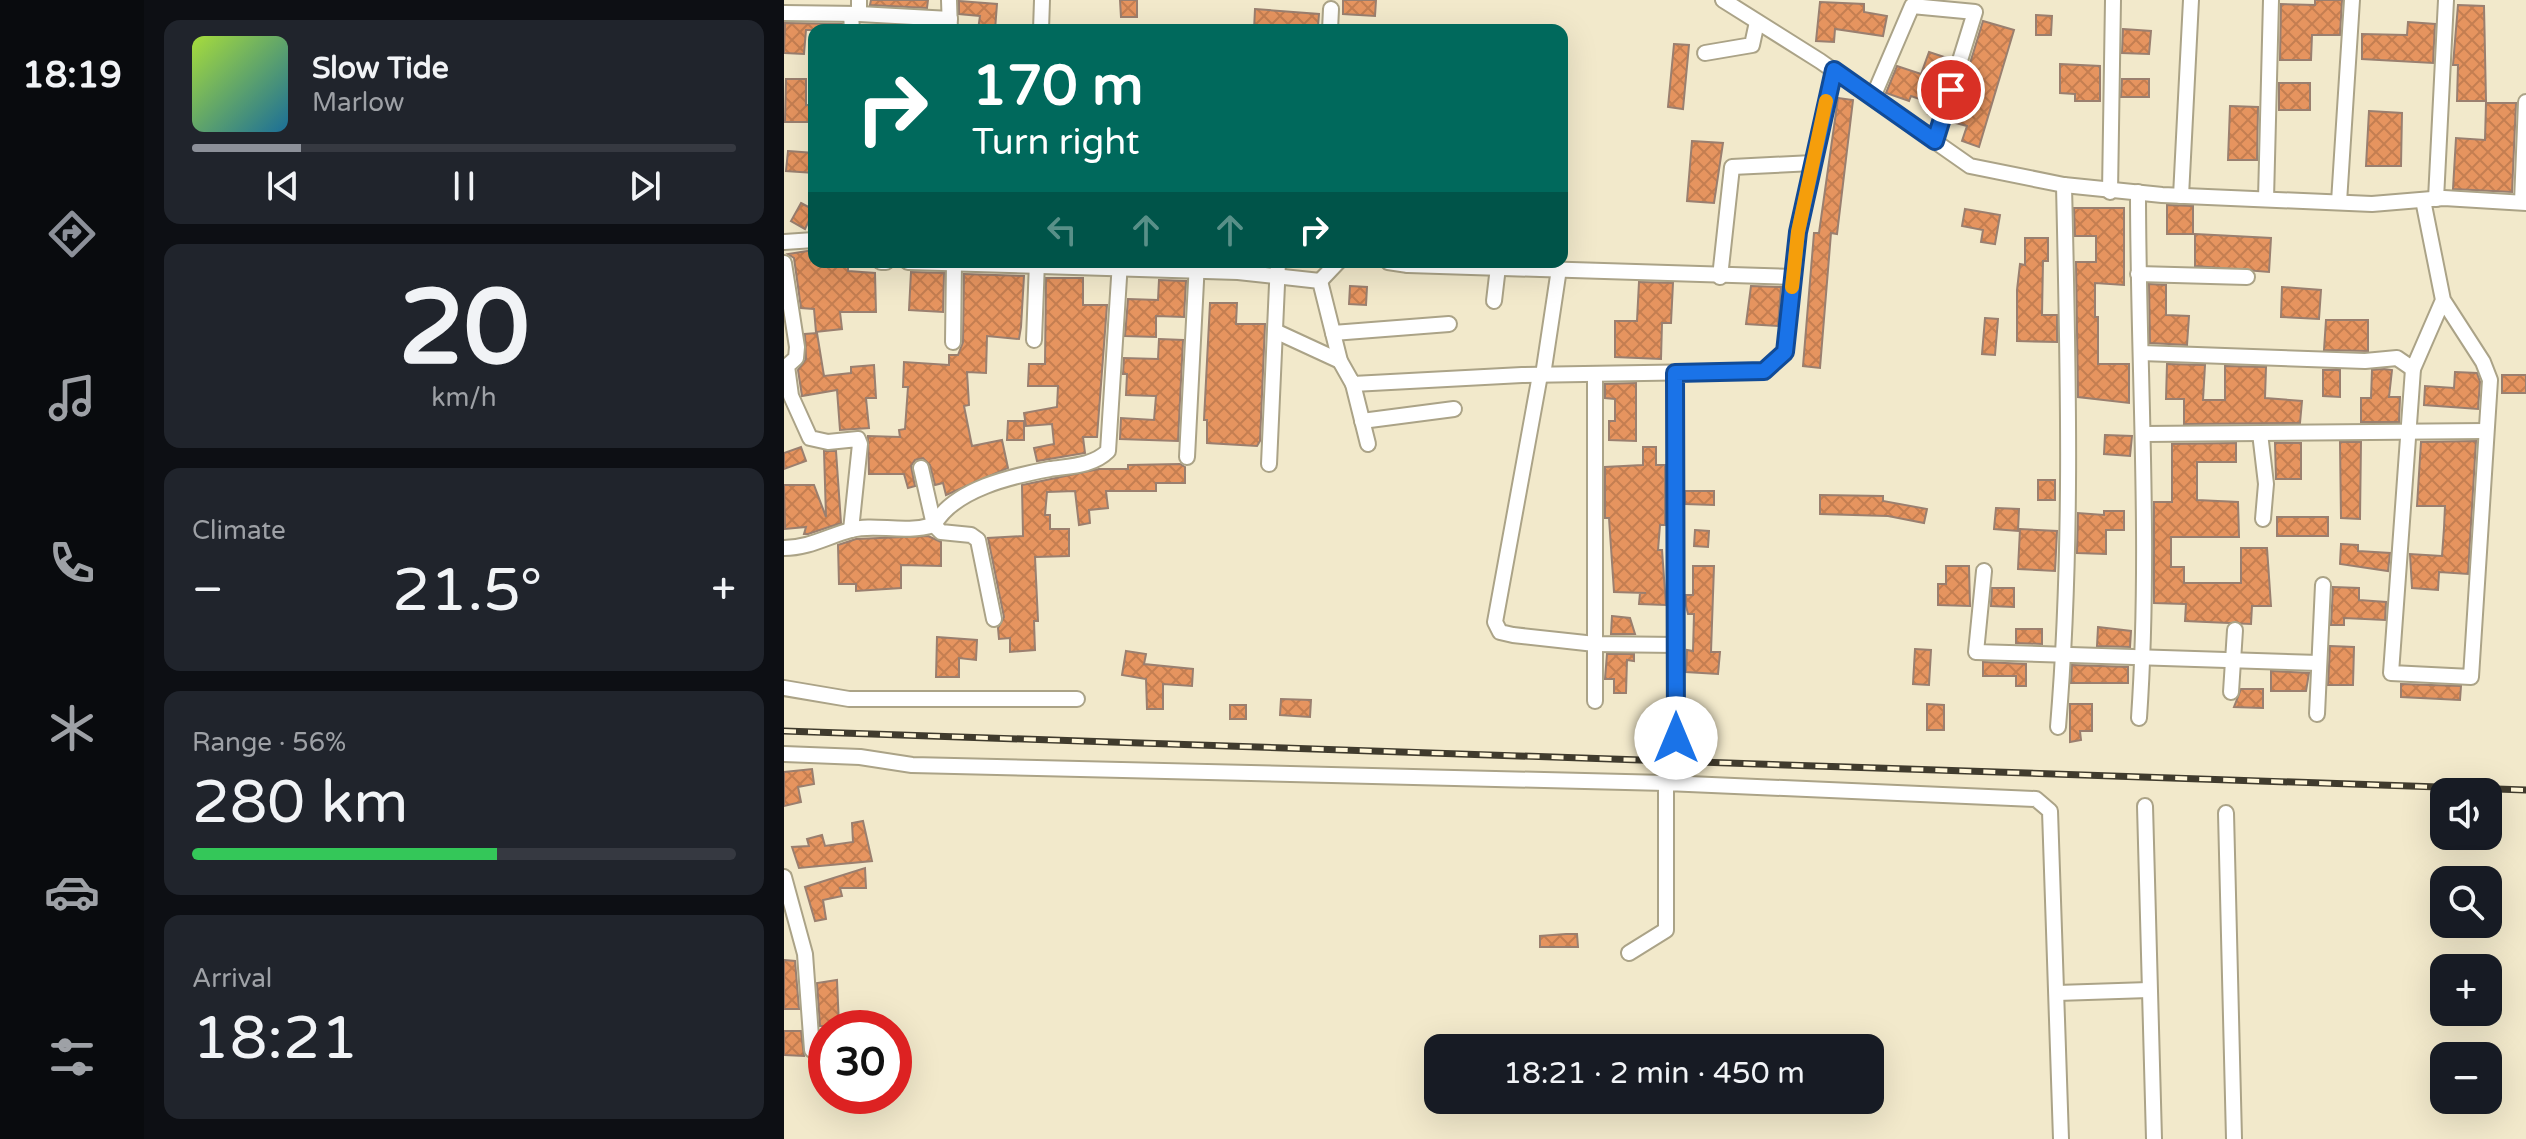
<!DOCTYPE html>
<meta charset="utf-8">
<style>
:root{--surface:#171b24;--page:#20242c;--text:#f1f3f6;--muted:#9ea1a6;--line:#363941;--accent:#8c9099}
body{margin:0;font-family:"Varela Round",sans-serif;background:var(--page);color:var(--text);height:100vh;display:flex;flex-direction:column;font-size:30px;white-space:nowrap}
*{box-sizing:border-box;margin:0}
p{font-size:26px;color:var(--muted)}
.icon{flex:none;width:44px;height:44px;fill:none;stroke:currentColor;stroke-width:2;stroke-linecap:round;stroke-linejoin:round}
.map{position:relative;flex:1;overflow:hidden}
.panel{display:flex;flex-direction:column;gap:20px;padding:20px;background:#0d0f14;width:640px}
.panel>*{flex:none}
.guide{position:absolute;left:24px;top:24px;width:760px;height:244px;border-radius:16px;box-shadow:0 8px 32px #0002;background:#00695c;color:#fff;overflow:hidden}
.buttons{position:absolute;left:1646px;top:778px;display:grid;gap:16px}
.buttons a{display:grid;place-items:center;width:72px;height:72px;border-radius:16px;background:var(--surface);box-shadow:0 8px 32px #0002;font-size:40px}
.speed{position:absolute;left:24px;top:1010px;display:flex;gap:16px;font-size:40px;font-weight:700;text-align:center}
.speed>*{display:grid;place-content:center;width:104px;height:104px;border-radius:50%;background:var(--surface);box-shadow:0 8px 32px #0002;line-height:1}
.speed .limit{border:12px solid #d22;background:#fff;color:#111}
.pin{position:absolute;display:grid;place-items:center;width:68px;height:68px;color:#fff;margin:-34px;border:4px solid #fff;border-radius:50%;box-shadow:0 2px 8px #0007}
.me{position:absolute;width:88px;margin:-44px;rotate:0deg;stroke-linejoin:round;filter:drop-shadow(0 0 6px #0008)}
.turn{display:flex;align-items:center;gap:28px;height:168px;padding:0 32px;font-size:36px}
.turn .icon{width:104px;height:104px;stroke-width:2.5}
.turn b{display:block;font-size:56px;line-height:68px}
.lanes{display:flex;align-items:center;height:76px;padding:0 32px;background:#0003;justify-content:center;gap:40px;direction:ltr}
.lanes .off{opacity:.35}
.big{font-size:60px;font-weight:600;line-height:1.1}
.panel .tile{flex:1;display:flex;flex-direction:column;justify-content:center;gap:12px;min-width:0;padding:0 28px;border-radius:16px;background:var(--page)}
.panel .dial{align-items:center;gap:0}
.dial b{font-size:104px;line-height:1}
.song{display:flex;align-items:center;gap:24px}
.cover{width:96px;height:96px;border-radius:12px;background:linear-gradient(135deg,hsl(80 70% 55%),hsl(200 70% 35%))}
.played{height:8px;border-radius:4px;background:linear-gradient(90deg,var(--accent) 20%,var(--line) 20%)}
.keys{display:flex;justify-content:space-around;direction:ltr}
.heat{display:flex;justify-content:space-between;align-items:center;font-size:44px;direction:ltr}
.charge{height:12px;border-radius:6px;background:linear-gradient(90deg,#34c759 56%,var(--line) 0)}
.trip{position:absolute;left:640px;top:1034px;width:460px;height:80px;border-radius:16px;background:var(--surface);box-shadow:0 8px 32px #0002;font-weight:600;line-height:80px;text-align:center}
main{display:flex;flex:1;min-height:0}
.tab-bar{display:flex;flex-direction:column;width:144px;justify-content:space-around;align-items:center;background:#090b0e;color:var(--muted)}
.tab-bar .icon{width:56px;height:56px}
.tab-bar .on{color:var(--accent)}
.tab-bar b{font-size:36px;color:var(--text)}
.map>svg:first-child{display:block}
.building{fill:url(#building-cross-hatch);stroke:#9a7f6f;stroke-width:2}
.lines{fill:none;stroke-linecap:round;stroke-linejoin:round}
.minor-casing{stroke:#aba387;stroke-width:18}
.minor{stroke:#fff;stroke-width:14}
.rail-casing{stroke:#403b2d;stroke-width:7}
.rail{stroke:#fff6d8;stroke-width:4;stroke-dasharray:12;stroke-linecap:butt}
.route-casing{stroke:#114b97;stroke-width:20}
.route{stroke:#1a73e8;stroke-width:14}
.slow{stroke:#f59e0b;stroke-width:14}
</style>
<main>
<nav class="tab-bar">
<b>18:19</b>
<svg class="icon on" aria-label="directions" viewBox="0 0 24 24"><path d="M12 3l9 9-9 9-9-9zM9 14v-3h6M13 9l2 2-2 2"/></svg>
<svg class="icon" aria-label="music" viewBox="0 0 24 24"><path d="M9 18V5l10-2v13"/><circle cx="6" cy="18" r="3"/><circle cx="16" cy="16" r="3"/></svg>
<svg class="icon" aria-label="phone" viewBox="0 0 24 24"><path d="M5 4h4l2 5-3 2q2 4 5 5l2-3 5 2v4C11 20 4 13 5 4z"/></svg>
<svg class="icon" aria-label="climate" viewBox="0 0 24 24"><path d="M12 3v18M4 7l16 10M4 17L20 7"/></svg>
<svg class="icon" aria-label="car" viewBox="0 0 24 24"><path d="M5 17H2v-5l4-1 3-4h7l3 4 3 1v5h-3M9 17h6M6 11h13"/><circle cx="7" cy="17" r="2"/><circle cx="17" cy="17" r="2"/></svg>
<svg class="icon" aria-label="filters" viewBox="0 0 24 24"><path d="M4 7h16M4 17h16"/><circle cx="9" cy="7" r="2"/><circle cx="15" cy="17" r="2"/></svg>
</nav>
<section class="panel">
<div class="tile">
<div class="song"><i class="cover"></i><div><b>Slow Tide</b><p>Marlow</p></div></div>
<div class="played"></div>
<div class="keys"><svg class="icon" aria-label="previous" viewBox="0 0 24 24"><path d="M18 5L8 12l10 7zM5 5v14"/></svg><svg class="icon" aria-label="pause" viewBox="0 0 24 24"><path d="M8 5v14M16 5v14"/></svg><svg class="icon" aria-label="next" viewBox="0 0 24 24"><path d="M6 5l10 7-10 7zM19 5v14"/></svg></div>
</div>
<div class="tile dial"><b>20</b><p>km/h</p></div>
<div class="tile"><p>Climate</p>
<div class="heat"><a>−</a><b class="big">21.5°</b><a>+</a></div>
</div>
<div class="tile"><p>Range · 56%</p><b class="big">280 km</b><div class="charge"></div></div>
<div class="tile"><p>Arrival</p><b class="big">18:21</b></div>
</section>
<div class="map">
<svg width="1742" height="1139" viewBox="0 0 1742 1139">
<defs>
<pattern id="building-cross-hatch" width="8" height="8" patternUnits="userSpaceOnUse" patternTransform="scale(2)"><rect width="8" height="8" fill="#e6945f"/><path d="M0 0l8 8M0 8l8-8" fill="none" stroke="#c47e51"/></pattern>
</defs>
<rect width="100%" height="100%" fill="#f2e9cb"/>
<!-- building -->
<g class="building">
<path d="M87,0H144L143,8L86,5Z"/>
<path d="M336,0H353V17H337Z"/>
<path d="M559,0H592L591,16L559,14Z"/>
<path d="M1531,0H1558L1556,35H1528L1527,60H1496L1497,4L1531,5Z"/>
<path d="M175,1L213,4L211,30H194L196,16L175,14Z"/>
<path d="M1036,2L1080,4V12L1103,16L1099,36L1051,29L1050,42L1032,41Z"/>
<path d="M1674,5L1700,6L1702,101H1673L1674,65H1669Z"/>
<path d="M471,9L535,14L534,26L470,30Z"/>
<path d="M1252,15L1268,16L1267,35H1252Z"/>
<path d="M1199,21L1230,30L1195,147L1178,141L1183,126L1168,122Z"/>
<path d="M1624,22L1651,24L1649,63L1578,59V34L1623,35Z"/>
<path d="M1,23L58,24V30H22L20,54L0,53Z"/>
<path d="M1339,29L1367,31L1365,54L1338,53Z"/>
<path d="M890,44L905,45L899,109L884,107Z"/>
<path d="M1145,52L1166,59L1148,115L1144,114L1147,103L1127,96L1125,101L1102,93L1113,66L1137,74Z"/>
<path d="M1276,64L1316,66V101H1291V94L1276,93Z"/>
<path d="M2,79H22V105H30V122H1Z"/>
<path d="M1338,79H1365V97H1337Z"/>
<rect x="1495" y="83" width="31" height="27"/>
<path d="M1054,98L1069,100L1053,234L1047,233L1036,368L1019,366L1030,233H1035Z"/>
<path d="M1702,103H1732L1728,192L1669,189L1672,138L1701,140Z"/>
<path d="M1446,106L1474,107L1473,160H1444Z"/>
<path d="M1585,111L1618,113L1617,166H1582Z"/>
<path d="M908,141L939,143L930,203L903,201Z"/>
<path d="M4,151L30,153V173L2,171Z"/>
<path d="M17,203L30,210L21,229L7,221Z"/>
<path d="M1383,205L1409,206V234H1383Z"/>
<path d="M1290,208H1340V285L1311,283V317H1314V364H1345V403L1294,397L1292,262H1312V236H1291Z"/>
<path d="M1181,209L1216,215L1211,244L1197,242L1199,230L1178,226Z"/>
<path d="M1411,234L1487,238L1485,272L1411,266Z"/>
<path d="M1241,238H1264V261H1259L1258,315H1273V342L1233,341V290L1236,264L1241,265Z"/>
<path d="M30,250V262H64V271L91,273L92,312H56L58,329L32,332L30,309L17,308L10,258L4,254Z"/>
<path d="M127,272L160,273L159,312L125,310Z"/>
<path d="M180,274L240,276L237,327L235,339L203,336L202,373L183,372L185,405L180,406L188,446L218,440L224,468L162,495L159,483L151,485L146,465L139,458L131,460L127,466L131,486L124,488L120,474H85L84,436L116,437L115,430L121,429L124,387H119L120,362L165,365V355H174L179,342Z"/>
<path d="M262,278H299V305H323L313,437H299L301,453L253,461L250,448L270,444L268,424L242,426L240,413L273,407L274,386H244L245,364H261Z"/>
<path d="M375,280L402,281L400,317L372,316V337L341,336L344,299L374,300Z"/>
<path d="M855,282L889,283L887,323H878L877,359L831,357V321H853Z"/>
<path d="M1365,284L1382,285V315L1405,316L1403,345L1366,343Z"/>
<path d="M566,286L583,287L582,305L565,304Z"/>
<path d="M967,286L997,287L994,326L962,324Z"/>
<path d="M1498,287L1537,290L1535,319L1497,317Z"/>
<path d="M426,303H453L452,324H481L476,441L473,446L423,443V420H420Z"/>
<path d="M1201,318L1214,319L1211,355L1198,354Z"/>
<path d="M1542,320H1584V351L1540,350Z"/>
<path d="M33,333L40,376L67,373V367L90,365L92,398H82L85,428L56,430L53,390L18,396L14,370L22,359L21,334Z"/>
<path d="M375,339L399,340L394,441L336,439L337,418L370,420L372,396L342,395L343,374H339L340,358L374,359Z"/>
<path d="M1383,364L1421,365L1419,400H1441V366L1482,367L1481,398L1518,401L1516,423L1400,424V399H1382Z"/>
<path d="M1600,369L1608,370L1605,397H1616L1615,422H1577V398H1587L1588,370Z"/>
<path d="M1539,370H1556V397L1539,396Z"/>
<path d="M1671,372L1693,373L1696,382L1694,409L1640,405L1641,386L1670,388Z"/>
<rect x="1718" y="375" width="24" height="18"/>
<path d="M852,383V441L825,440V421H831V399L821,398V384Z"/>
<path d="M224,421H240V440H223Z"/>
<path d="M1321,435L1348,436L1346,456L1320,454Z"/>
<path d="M1692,441L1684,574L1655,572L1654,590L1628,588L1626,554L1658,556L1660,528L1661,506H1633L1637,442Z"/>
<path d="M1556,442H1577L1576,519L1557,518Z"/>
<path d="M1452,443V462H1413V500L1454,502L1455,537H1387V567H1400V583H1457V548H1483L1487,606H1468L1467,624L1401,621L1402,604L1370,603V502H1388V444Z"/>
<path d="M1491,443H1517V479H1492Z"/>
<path d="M17,447L22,461L0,469V453Z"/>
<path d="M859,447H872V465H881V525H876L874,550H878L882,605L855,604L856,593H862L830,592L825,518H821V467L859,465Z"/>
<path d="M40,451H52L57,523L24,534H20L22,527L1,529L0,485H30L42,517Z"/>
<path d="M396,464L401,467V483H372V491H322L324,508L305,510L306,523L295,525L291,491L263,492L261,515H266V529H285V556L251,557L254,621H250L251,650L226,652V638L215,639L214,628L220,617L204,538L239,536L238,485L315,469H344V465Z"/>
<rect x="1254" y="480" width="17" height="20"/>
<path d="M901,491H930V505L901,504Z"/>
<path d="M1036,495L1099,496V501L1143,509L1140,523L1104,516L1036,514Z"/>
<path d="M1212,508L1235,509L1234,531L1210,529Z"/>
<path d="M1320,511H1340V530H1322V554L1293,553L1294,513L1320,515Z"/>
<rect x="1493" y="517" width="51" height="19"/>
<path d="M1236,529L1273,531L1271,571L1234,569Z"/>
<path d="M911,530L925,531L924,547L910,546Z"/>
<path d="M144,536L157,542V566L117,565V588L72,591V584H55L54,545L72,539Z"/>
<path d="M1557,544L1574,545V551L1606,553L1604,571L1556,564Z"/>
<path d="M909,566H930L927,652H936L934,674L902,672L903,650L909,651L910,614H904L902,606V595H909Z"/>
<path d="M1162,566H1185L1186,606L1154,605V584H1162Z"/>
<path d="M1549,587L1575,588V600L1602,602L1601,620L1560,618V625H1547Z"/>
<path d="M1208,588H1230V607L1207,606Z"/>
<path d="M828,616L846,618L851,634H827Z"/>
<path d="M1314,627L1347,631L1346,647L1313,646Z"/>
<path d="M1232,629H1258V644L1232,643Z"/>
<path d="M153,637L193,640L192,660L175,658V677H152Z"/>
<path d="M1546,646L1570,647L1569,685H1544Z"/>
<path d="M1131,649L1147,650L1145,685L1129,684Z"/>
<path d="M342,651L362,654L360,664L409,669L408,686L379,684V709H363L362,679L338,675Z"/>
<path d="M823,654H850V661L843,660L842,693H830V679H821Z"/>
<path d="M1199,662L1242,664V686H1232V676H1199Z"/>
<path d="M1288,665L1344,667V683H1287Z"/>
<path d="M1487,671L1525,673L1522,691H1487Z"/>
<path d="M1617,684L1677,686L1676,700L1617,697Z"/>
<path d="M1457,689H1479V708L1450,707Z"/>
<path d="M497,699L527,700L526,717L496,715Z"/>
<path d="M1143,704L1160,705V730H1143Z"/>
<path d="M1286,704H1308V731H1296L1297,740L1286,742Z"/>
<rect x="446" y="705" width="16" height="14"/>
<path d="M28,769L30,784L14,787L17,802L0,806V772Z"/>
<path d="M79,821L88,861L15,868L8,847L25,846L23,839L38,835L41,846L69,842L68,823Z"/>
<path d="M81,868L82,888H56L58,896L39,900L42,919L31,921L21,887Z"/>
<path d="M782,934H793L794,947H756V936Z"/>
<path d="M0,960L11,961L15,1009H0Z"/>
<path d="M53,980L55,1026H36L33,983Z"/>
<path d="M0,1031H17L20,1056L0,1055Z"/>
</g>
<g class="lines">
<!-- minor casing -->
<g class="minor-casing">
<g id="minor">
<path d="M165,0L166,30"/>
<path d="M939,0L1036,61L1186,166L1280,185L1378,195L1588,204L1660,198L1742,203"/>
<path d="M0,13L75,14V0"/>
<path d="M67,14L68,30"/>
<path d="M75,14L166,19"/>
<path d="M257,30L258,0"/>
<path d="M546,30L547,9"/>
<path d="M921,53L968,45L973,22"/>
<path d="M1089,97L1128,6L1191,12L1151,141"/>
<path d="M1326,192L1329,0"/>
<path d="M1354,192C1354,367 1367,543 1355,718"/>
<path d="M1397,196L1407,0"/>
<path d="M1482,199L1487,0"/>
<path d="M1652,199L1662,0"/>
<path d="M1639,200L1659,300L1699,362L1706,380L1687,677L1607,673L1629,369L1659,300"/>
<path d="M1555,202L1568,0"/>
<path d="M1738,202L1742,102"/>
<path d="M0,242L30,240"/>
<path d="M97,262H102"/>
<path d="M124,262L454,272L536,281L556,361L569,384L738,375L980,371L1001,352L1014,232L1050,70"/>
<path d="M604,262L624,265"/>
<path d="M624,262V265L1009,277"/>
<path d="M0,263L13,347L12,358L3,366L7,396L26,438L44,442L74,439L76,444L67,530"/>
<path d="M1354,274L1463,277"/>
<path d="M936,277L948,167L1029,163"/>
<path d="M536,281L554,262"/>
<path d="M710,301L714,267"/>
<path d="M491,331L556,361"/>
<path d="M549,333L665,324"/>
<path d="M250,340L253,262"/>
<path d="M169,342L170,262"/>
<path d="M1357,353L1581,361L1613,358L1629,369"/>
<path d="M891,373L892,738"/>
<path d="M811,374V701"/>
<path d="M756,375L711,622L716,632L729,635L811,644L892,645"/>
<path d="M759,375L775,269"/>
<path d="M569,384L584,444"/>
<path d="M578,421L670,409"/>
<path d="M1476,433L1482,484L1479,519"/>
<path d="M1360,434L1702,431"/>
<path d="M403,457L413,262"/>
<path d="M485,464L494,262"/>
<path d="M137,468L150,525L157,532L187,535L194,540L210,619"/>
<path d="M0,548C25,548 44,536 67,530C90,523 119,534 150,525C170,489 228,476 266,469C286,466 309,466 324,451L336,262"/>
<path d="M1200,571L1192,652L1535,663"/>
<path d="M0,688L65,699H293"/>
<path d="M1447,692L1451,630"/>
<path d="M1533,714L1539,585"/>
<path d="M1274,727C1289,547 1284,366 1280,185"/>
<path d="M0,754L76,757L128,765L882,783"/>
<path d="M1361,806L1370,1139"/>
<path d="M1442,813L1450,1139"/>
<path d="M0,877L21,954L28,1050"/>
<path d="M845,953L882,930V783L1252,799L1266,811L1277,1139"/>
<path d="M1273,993L1365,990"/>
</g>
</g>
<!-- minor -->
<use href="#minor" class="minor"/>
<!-- rail casing -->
<g class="rail-casing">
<path id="rail" d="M0,731L1742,790"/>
</g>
<!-- rail -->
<use href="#rail" class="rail"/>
</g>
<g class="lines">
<!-- route casing -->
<g class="route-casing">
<path id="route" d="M892,738L891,373L980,371L1001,352L1014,232L1050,70L1151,141L1167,90"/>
</g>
<!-- route -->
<use href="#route" class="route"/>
<!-- slow -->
<path class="slow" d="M1008,287L1014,232L1042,101"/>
</g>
</svg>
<div class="buttons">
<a><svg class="icon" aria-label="sound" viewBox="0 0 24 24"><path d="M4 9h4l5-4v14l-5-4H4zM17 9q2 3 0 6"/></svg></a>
<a><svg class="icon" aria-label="search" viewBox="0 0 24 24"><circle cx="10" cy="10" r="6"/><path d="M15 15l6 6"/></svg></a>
<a>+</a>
<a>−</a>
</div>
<div class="speed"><div class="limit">30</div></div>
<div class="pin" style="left:1167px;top:90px;background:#d93025"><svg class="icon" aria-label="arrive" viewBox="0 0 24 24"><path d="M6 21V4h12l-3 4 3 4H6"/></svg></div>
<svg class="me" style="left:892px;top:738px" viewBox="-20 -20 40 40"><circle r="19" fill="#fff"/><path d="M0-13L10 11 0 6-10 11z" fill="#1a73e8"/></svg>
<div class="trip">18:21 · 2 min · 450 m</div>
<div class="guide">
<div class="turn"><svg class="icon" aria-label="right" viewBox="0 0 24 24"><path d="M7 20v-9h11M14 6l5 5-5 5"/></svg><div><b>170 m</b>Turn right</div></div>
<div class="lanes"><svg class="icon off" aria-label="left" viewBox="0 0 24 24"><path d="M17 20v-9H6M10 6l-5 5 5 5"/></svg><svg class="icon off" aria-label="ahead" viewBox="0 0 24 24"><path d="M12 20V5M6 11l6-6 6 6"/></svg><svg class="icon off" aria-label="ahead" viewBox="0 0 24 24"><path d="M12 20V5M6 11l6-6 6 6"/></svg><svg class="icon" aria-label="right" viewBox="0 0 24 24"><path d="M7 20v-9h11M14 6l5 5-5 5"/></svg></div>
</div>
</div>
</main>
